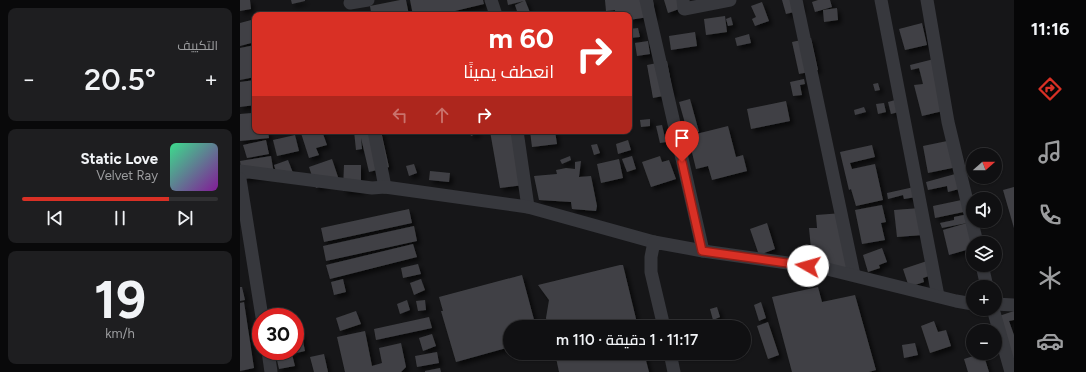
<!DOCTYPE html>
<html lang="ar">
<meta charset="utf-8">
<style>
:root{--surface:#101012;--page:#1e1e20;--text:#f1f3f6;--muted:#9c9d9f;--line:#303032;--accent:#d93025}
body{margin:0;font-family:Figtree,Cairo,sans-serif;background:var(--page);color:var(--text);direction:rtl;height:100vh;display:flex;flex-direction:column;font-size:15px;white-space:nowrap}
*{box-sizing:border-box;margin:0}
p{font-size:13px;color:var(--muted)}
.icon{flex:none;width:22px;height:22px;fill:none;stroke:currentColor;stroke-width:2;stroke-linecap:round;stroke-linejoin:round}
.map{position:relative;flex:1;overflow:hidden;direction:ltr}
.drawer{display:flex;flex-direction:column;gap:8px;padding:8px;background:#09090a;width:240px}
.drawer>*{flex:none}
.guide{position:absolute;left:12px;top:12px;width:380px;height:122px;border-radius:8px;box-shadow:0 1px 3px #0004,0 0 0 1px var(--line);direction:rtl;background:#d93025;color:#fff;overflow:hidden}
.needle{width:26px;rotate:69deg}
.buttons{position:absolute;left:726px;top:148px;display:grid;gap:8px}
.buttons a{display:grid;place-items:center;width:36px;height:36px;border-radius:50%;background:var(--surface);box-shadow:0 1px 3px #0004,0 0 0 1px var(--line);font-size:20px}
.speed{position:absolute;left:12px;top:308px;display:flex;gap:8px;font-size:20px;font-weight:700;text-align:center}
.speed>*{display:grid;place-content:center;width:52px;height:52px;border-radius:50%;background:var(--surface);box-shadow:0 1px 3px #0004,0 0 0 1px var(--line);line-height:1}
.speed .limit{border:6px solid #d22;background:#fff;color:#111}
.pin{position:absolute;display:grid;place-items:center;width:34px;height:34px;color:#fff;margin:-41px -17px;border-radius:50% 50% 50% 0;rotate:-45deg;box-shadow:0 0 4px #0007}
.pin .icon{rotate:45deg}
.me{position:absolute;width:44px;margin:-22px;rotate:277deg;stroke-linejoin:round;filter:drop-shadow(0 0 3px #0008)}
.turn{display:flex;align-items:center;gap:14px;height:84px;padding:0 12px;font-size:18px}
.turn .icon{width:52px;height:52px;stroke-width:2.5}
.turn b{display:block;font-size:28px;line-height:34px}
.lanes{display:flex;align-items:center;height:38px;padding:0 12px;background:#0003;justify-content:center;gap:20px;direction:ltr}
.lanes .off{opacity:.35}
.big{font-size:30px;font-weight:600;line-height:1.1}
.drawer .widget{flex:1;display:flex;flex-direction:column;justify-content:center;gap:6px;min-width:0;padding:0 14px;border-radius:8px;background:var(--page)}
.drawer .dial{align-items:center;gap:0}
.dial b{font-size:52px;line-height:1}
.song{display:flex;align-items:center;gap:12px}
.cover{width:48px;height:48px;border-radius:6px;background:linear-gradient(135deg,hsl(150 70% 55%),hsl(290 70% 35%))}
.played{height:4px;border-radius:2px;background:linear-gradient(90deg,var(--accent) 75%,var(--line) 75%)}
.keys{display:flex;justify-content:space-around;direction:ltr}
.heat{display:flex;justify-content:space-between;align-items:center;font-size:22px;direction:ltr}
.trip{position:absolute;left:263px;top:320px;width:248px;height:40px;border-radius:20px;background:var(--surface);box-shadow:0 1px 3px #0004,0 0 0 1px var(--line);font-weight:600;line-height:40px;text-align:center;direction:rtl}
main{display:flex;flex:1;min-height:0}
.menu{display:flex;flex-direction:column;width:72px;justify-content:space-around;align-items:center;background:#060607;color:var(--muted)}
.menu .icon{width:28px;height:28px}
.menu .active{color:var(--accent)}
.menu b{font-size:18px;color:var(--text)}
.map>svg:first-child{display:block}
.building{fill:#404145;filter:url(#shadow)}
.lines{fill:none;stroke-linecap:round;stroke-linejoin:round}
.street{stroke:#37383d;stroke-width:13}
.route-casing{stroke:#8d1f18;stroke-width:10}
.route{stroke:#d93025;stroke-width:7}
</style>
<main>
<nav class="menu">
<b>11:16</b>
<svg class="icon active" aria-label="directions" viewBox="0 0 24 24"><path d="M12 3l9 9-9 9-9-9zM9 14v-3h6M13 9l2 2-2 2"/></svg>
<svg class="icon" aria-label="music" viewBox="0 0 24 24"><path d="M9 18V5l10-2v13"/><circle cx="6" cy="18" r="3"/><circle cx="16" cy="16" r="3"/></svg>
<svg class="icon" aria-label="phone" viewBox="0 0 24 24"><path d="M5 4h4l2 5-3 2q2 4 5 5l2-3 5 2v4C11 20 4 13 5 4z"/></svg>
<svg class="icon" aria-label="climate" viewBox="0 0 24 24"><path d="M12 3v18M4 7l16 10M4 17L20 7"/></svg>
<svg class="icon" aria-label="car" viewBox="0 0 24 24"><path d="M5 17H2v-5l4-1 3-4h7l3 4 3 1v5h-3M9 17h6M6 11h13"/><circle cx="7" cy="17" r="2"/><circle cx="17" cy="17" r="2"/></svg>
</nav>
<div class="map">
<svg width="774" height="372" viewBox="0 0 774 372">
<defs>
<filter id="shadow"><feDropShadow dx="3.5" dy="3.5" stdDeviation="2" flood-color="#0009"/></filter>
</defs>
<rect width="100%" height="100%" fill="#161618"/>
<!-- building -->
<g class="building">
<path d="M0,0H10L11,9L0,11Z"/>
<path d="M51,0H65V1L52,4Z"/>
<path d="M160,0H166L169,15H120L131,12L130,6Z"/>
<path d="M170,0H243L244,4L215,11L216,15H198L197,13L191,15H173Z"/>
<path d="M267,0H285L291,15H272V14L277,11L275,5L284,1L268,5Z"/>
<path d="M365,0H413L415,16L389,20V15H375V10L366,11Z"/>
<path d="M424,0H439L442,8L428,13Z"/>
<path d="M542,0H560L562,10L546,14Z"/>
<path d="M578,0H590L592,7L575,12L572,2Z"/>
<path d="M522,2L529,21L515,26L512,19L516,17L511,6Z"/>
<path d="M597,8L598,20L584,22L583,10Z"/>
<path d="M485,16L487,32L466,35L464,19Z"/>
<path d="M491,17L493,25L488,26L486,19Z"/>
<path d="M15,19V42L0,46V23Z"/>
<path d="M682,23L687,45L665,50L659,29Z"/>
<path d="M398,28L400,37L389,38V29Z"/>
<path d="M455,32L457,46L431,50L429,36Z"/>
<path d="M509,34L511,43L497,46L495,38Z"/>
<path d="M571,38L578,70L559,74L552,42Z"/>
<path d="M408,41L410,54L397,56L395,43Z"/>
<path d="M15,45V77L0,80V48Z"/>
<path d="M694,59L707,110L682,116L674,85L683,84L679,68L671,70L670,65Z"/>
<path d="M427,61L433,94L413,98L407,65Z"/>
<path d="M564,79L565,84L560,85L562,95L553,96L550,82Z"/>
<path d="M15,80V105L0,107V82Z"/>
<path d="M638,83L640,90L635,91L633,84Z"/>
<path d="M450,99L459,132L448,134L439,102Z"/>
<path d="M659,99L662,111L651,114L648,102Z"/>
<path d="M546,101L550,121L511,129L507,109Z"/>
<path d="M644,103L646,112L638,114L636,104Z"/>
<path d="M624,107L626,112L615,115L614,110Z"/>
<path d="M12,113L13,120L15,119V131H28L29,138L0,141V114Z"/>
<path d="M410,119V126L401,127L400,120Z"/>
<path d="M422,125L426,142L420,143L416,126Z"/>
<path d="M488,126L496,157L503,155L507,171L472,180L468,166L456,169L448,136Z"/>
<path d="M67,131H82L87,145L76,148L79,155L69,158L61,133Z"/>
<path d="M114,131H141L149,167L129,172L121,138L122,149L116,150Z"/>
<path d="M229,131H237L238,133L231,136Z"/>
<path d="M250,131H275L284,185L260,188Z"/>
<path d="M290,131H315L317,144L292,147Z"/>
<path d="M55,135L59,151L37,156L33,140Z"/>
<path d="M26,140L29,154L7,158L3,145Z"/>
<path d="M388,140L391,150L378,154L376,144Z"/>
<path d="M712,140L722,166L688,173L683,146Z"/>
<path d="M357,144L360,153L354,155L351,145Z"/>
<path d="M632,145L635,157L610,163L612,169L635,164L643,200L616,206L611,189L609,190L600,152Z"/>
<path d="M31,156L34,174L3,179L0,161Z"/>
<path d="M330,156L331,160L322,164L320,160Z"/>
<path d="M392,156L396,169L387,172L382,159Z"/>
<path d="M420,156L422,162L429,160L436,179L411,187L402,162Z"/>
<path d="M92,159L99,180L76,188L69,167Z"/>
<path d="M379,159L383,178L361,183L357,164Z"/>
<path d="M48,160L53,173L38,178L34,165Z"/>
<path d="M341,161L339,177L351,176L357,206L356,211L332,209L331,202L299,200L294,176L317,174L316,170L326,168L335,169V162Z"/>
<path d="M174,164L177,173L169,176L166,166Z"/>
<path d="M104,165H121V191H103Z"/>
<path d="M190,171L210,173L209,182L189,180Z"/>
<path d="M719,173L723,188L708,192L707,186L688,190L686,182Z"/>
<path d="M674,187L676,197L664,199L663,195L648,199L647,193Z"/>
<path d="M774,187V228L763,190Z"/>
<path d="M731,198L733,210L695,218L693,206Z"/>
<path d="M642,205L646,222L641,223L645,240L622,244L615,210Z"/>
<path d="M680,208L683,235L657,237L654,210Z"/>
<path d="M169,209L172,223L84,242L81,228Z"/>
<path d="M603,213L607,267L573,269L569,228H577L576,215Z"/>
<path d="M733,213V248L709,255L703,230L727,223L702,228L700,223L714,220V217Z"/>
<path d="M527,223L535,249L519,255L510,229Z"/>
<path d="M174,226L177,241L86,261L83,246Z"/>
<path d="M173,244L177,257L90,279L86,265Z"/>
<path d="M642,248L647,262L639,265L640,268L628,272L623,255Z"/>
<path d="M690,260L695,274L683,278L684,282L669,287L663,269Z"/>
<path d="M178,264L181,274L163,278L161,268Z"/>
<path d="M380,265H383L398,327H308L306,318L309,300L298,285Z"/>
<path d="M282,275L296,327H270V347L216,362L201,311H203L199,297Z"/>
<path d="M103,279L106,292L94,295L91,282Z"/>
<path d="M181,279L185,290L174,295L170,283Z"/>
<path d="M0,287H2L5,300L0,301Z"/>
<path d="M578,287L582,302L615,295L636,370L629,372H552L532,297Z"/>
<path d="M167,300L170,310L160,314L157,304Z"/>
<path d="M185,300L186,310L178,311L176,301Z"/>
<path d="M4,302L14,368L0,371V303Z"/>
<path d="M521,302L526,318L519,321L514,305Z"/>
<path d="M477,307L480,317L473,320L470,309Z"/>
<path d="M116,311L121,324L100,331L96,318Z"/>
<path d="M774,311V320L769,321L774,335V361L759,316Z"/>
<path d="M189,317L192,328L136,340L134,329Z"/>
<path d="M694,321L698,332L706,330L711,346L690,353L681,326Z"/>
<path d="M528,322L539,355L528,359L517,326Z"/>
<path d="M125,331L132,366L142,363L139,348L161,343L166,367L161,372H105L97,337Z"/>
<path d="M61,332L65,351L52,354L55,366L39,369L35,351H55V333Z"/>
<path d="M192,334L196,346L183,351L179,338Z"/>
<path d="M675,343L678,355L664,358L662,345Z"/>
<path d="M197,352L199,363L177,367L175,356Z"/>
<path d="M315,353H404L409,372H319Z"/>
<path d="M743,353L749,372H728L724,359Z"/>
<path d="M84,354L88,372H74L70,357Z"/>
<path d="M200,368L201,372H185V371Z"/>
</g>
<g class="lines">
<!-- street -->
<g class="street">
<path d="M251,0L256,15"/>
<path d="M406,0L463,251"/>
<path d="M443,0L444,9L490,0"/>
<path d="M556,0L614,275"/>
<path d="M641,0L698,296"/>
<path d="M687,0L708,122L737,243"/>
<path d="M110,3L128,0"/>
<path d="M134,131L145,187"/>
<path d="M277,131L288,207"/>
<path d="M0,171L132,188L145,187L288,207L414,242"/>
<path d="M0,179L22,317"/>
<path d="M742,265L747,287"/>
<path d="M755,304L774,305"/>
<path d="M753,309L771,372"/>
<path d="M424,327L411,272V257L414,242L463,251L583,268L716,301L733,304"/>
<path d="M28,351L31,372"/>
<path d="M430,353L434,372"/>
</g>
</g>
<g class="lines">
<!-- route casing -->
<g class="route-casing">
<path id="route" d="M442,162L462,251L568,266"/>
</g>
<!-- route -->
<use href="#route" class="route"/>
</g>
</svg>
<div class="buttons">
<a><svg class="needle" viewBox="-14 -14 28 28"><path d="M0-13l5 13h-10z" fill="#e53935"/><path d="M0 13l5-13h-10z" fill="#9c9d9f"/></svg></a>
<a><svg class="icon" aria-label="sound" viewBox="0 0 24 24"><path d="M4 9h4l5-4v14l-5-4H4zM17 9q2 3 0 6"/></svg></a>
<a><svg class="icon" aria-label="layers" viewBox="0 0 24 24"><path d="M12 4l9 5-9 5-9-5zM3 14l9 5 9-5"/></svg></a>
<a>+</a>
<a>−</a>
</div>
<div class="speed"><div class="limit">30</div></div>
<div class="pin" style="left:442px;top:162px;background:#d93025"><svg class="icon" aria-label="arrive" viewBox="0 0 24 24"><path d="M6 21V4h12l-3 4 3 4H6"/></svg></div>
<svg class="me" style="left:568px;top:266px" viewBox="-20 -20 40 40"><circle r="19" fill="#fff"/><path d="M0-13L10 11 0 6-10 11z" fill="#d93025"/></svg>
<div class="trip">11:17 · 1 دقيقة · 110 m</div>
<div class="guide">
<div class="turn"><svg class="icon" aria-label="right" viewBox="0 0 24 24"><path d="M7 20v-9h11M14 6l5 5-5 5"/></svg><div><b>60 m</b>انعطف يمينًا</div></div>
<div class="lanes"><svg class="icon off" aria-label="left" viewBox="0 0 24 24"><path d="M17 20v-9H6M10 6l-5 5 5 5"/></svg><svg class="icon off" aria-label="ahead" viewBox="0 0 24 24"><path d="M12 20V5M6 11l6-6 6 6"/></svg><svg class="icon" aria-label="right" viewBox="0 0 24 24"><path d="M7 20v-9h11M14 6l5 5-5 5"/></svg></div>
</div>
</div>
<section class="drawer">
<div class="widget"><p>التكييف</p>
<div class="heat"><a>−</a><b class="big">20.5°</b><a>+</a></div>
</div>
<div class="widget">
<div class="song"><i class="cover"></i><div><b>Static Love</b><p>Velvet Ray</p></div></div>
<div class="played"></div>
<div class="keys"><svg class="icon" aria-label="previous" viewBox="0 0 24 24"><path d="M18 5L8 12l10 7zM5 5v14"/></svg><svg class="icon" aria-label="pause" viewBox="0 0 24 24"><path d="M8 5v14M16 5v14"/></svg><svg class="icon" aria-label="next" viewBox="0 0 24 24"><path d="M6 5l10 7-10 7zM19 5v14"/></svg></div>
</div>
<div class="widget dial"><b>19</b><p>km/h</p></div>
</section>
</main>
